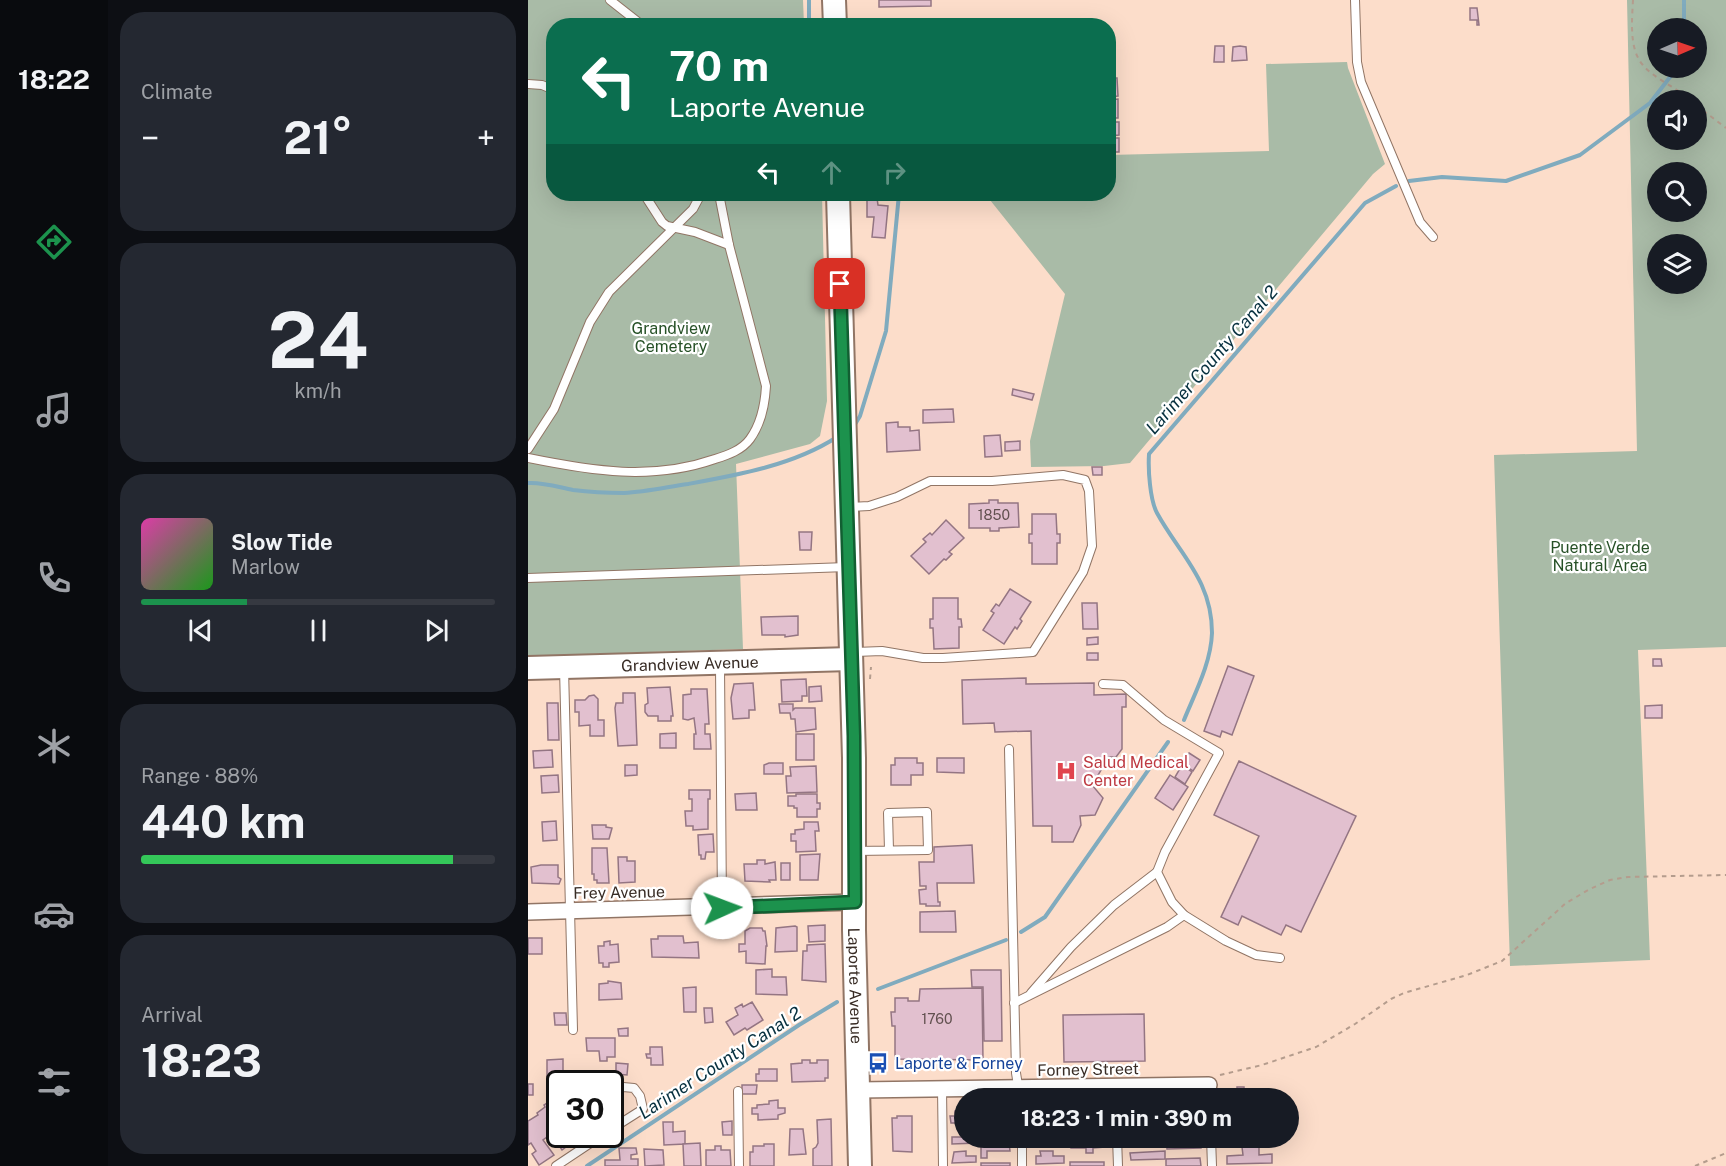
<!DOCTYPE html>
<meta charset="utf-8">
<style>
:root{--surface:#171b24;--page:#242831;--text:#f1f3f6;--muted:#9ea1a6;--line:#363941;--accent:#1c924d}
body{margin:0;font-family:"Public Sans",sans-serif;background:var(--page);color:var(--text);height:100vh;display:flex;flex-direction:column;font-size:22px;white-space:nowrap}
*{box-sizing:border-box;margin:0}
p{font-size:20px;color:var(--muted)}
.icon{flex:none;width:33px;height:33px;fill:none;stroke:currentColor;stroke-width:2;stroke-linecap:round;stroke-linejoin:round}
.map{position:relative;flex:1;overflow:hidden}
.details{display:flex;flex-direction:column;gap:12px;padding:12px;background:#0d0f14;width:420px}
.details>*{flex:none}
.guide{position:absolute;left:18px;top:18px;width:570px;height:183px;border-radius:24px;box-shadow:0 6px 24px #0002;background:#0b6e4f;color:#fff;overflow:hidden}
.needle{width:39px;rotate:88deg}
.buttons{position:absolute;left:1119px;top:18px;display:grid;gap:12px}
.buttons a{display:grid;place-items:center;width:60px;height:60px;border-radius:50%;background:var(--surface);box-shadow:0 6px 24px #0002;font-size:30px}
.speed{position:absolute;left:18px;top:1070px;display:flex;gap:12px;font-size:30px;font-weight:700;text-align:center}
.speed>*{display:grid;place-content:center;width:78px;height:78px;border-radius:50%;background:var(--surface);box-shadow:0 6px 24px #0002;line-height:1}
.speed .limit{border:3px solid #111;border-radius:9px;background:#fff;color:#111}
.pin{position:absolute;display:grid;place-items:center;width:51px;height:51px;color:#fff;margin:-26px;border-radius:12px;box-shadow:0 3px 9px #0006}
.me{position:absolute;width:66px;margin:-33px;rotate:88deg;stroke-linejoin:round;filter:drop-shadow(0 0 4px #0008)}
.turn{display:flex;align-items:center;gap:21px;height:126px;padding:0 24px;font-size:27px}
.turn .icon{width:78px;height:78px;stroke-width:2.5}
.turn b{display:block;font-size:42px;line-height:51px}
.lanes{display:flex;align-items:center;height:57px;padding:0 24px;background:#0003;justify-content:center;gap:30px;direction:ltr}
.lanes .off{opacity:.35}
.big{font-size:45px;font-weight:700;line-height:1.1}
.details .widget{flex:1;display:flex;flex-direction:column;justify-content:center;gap:9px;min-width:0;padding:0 21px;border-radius:24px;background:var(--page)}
.details .dial{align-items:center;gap:0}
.dial b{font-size:78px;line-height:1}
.song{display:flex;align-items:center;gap:18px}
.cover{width:72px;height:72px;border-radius:9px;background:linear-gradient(135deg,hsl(320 70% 55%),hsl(120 70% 35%))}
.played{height:6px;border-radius:3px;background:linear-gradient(90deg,var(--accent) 30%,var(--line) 30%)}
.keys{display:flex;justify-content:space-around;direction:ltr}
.heat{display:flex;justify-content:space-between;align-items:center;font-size:33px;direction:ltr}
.charge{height:9px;border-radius:4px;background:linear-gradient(90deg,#34c759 88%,var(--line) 0)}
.trip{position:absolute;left:426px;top:1088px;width:345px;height:60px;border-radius:30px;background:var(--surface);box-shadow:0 6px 24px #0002;font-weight:700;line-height:60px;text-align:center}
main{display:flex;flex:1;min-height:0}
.dock{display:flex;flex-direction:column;width:108px;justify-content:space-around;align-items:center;background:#090b0e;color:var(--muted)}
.dock .icon{width:42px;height:42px}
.dock .active{color:var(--accent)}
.dock b{font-size:27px;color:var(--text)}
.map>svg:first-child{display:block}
.green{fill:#a9bba7;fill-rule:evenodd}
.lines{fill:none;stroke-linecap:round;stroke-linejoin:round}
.stream{stroke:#80abbe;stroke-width:4}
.building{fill:#e2c0cf;stroke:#947583;stroke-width:1.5}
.lane-casing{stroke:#917565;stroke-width:10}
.street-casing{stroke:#917565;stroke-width:18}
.secondary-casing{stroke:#917565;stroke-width:26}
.path{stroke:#b49c8d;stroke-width:2;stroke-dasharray:4.5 4.5;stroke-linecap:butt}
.lane{stroke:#fff;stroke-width:8}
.street{stroke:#fff;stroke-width:15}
.secondary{stroke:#fff;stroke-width:22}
.route-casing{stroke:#125f32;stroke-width:15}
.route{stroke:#1c924d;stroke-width:10}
.labels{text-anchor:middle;stroke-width:4.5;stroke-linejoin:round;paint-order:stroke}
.number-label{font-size:14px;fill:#625150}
.park-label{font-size:16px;fill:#275127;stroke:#fff}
.street-label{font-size:16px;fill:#382c25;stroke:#fff}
.health-label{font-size:16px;fill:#be3a42;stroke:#fff;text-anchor:start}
.transit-label{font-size:16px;fill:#164399;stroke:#fff;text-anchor:start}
.water-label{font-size:18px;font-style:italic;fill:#07303f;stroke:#fff}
</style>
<main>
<nav class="dock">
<b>18:22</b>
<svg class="icon active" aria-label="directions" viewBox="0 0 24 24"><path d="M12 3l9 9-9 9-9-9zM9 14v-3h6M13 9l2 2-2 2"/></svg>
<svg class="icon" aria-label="music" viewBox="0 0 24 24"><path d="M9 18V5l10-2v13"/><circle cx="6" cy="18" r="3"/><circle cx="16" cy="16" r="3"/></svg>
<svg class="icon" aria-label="phone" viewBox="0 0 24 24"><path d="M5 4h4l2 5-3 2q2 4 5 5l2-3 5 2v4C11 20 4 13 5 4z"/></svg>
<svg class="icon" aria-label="climate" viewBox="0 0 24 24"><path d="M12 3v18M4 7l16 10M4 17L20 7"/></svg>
<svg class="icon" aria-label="car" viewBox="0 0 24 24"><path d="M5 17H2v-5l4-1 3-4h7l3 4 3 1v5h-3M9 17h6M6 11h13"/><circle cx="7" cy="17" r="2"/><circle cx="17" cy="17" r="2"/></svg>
<svg class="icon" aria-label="filters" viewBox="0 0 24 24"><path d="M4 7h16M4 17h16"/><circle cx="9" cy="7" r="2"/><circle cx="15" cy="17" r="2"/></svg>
</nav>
<section class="details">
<div class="widget"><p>Climate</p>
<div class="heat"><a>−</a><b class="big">21°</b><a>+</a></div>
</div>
<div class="widget dial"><b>24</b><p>km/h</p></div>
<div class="widget">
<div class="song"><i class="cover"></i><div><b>Slow Tide</b><p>Marlow</p></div></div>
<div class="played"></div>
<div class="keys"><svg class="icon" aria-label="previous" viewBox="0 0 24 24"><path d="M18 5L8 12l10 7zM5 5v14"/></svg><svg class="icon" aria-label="pause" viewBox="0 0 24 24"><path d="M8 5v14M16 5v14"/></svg><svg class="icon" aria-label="next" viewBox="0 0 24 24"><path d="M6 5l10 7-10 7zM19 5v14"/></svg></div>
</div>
<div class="widget"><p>Range · 88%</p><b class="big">440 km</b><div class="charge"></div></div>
<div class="widget"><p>Arrival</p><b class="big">18:23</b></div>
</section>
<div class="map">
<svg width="1198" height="1166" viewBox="0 0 1198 1166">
<rect width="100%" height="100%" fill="#fcddca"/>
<!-- green -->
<g class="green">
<path d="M0,0H275L276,25L26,26V194H294L299,401L292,436L282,444L208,464L215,649L0,656Z"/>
<path d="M1099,0H1198V647L1110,650L1122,960L982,966L966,455L1109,451ZM1130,28H1168V68H1130ZM1130,100H1168V140H1130ZM1130,172H1168V212H1130ZM1130,244H1168V284H1130Z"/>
<path d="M819,62L820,68L857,164L845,174L602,463L576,466L503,467L502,441L537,294L462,200V194H580L581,155L741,151L738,64Z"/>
</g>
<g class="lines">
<!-- stream -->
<g class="stream">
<path d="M281,0V26"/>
<path d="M1156,28V0"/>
<path d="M881,181L914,177L978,181L1052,155L1122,103L1149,68"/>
<path d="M326,426L332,416L358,331L371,194"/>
<path d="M0,483C15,482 30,487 45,490C61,492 80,493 96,493C118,492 139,487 160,484C210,475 266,465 309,437"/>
<path d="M656,720C667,693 683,663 684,633C684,580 652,555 629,513C622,500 620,470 621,454L837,203L868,186"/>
<path d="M493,932L517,917L640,742"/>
<path d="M350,989L478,940"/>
<path d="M59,1166L271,1025L309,1002"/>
</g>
</g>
<!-- building -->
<g class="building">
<path d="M351,0H403V6L351,7Z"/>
<path d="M942,8H949L951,25H949V20H942Z"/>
<path d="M687,46H696V62H686Z"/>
<path d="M712,46L718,47L719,60L704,61L705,47Z"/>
<path d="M580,78H589L590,96L580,97Z"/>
<path d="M590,99V118H580V100Z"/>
<path d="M580,122H591V135L580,136Z"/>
<rect x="580" y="138" width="11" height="14"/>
<path d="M386,194H406V196L386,197Z"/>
<path d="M339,198H349L350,205L360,206L357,238L344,237L346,217H339Z"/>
<path d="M485,389L506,394L504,400L484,395Z"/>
<path d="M425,409L426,422L395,423V410Z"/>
<path d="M370,422V427H382V431L391,430L392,450L359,452L358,423Z"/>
<path d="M472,435L474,456L457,457L456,436Z"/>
<path d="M492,441V450L477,451V442Z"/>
<path d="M564,467H574V475H565Z"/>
<path d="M461,500H470V503H490L491,527L471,528V531H462V528H441V504L461,503Z"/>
<path d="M504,514H528L529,534H532V543H529V564H504V543H501V534H504Z"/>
<path d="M418,520L436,538L421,552L424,554L418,560L416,559L401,574L383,556L398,542L395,539L402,533L404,535Z"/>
<path d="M271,532H284L283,550H272Z"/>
<path d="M482,589L503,602L492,619L494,621L489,629L487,627L476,644L455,630L466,613L463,611L468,604L471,606Z"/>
<path d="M405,598H430V619H433L434,627H431V648L406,649L405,628H402V619H405Z"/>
<path d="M554,603H569L570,629H555Z"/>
<path d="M270,616V635L257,637V635H234L233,617Z"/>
<path d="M570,637V644L559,645V638Z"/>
<rect x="559" y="653" width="11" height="7"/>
<path d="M1125,659H1133L1134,666H1125Z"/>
<path d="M700,666L726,676L704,735L694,731L692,737L676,731Z"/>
<path d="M498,678V684L566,683V695L598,694V707H594V749L588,757H581L564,785L575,798L567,815L552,816L553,825L545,842H524V826H505L503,731L467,732L466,723L435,724L434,680Z"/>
<path d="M278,679L279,696H274V701L254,702L253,680Z"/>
<path d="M225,683L227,710H221V718L205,719L203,698L206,684Z"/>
<path d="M293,686L294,701L281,702V687Z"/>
<path d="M142,687L145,716H143V721H130V716H120L117,712V705L120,703L119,688Z"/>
<path d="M163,689H179L181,724H177V734H182L183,749H166V734H168L166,718L160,720L155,719V695L163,694Z"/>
<path d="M95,693H107L109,745L90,746L87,708L88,703H95Z"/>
<path d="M66,695L70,699V720H76V736H62V725L51,726V712H47V700H57L61,696Z"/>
<path d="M19,703H30L31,740H20Z"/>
<path d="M251,704H265V710L267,708H287L288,729L268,732L267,719H263L262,713H252Z"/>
<path d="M1134,705V718H1117V706Z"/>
<path d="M148,733V748H132V734Z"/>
<rect x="268" y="734" width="18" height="26"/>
<path d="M24,750L25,767L6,768L5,751Z"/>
<path d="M661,753L672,760L665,771L654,764Z"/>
<path d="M367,758H389V763H395V775H383V785H363V765H367Z"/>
<path d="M409,758H436V773L409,772Z"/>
<path d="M711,761L828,816L773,932L758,925L753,935L714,916L710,925L693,917L731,836L686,815Z"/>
<path d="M241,763H255V774H236V765Z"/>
<path d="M97,765H109V775L97,776Z"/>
<path d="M654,765L664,772L657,784L647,777Z"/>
<path d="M288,766L289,792L259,793L258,776H263L262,767Z"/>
<path d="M30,775L31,792L14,793L13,776Z"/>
<path d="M642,775L660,787L645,810L627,798Z"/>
<path d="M161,790H182V799H180V829L165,830V826H158L157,811H164V799H161Z"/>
<path d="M228,793L229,810H208L207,794Z"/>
<path d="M268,794H289V803H292V809H289V817H269V808H266V806H260V796H268Z"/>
<path d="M28,821L29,840L15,841L14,822Z"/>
<path d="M276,822H290L291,831H287L288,851L268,852V841H263V834H267V830L276,829Z"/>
<path d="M64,825H78V827L84,828L81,839H65Z"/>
<path d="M185,834L186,852H178L177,859H173V855H171L170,835Z"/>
<path d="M444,845L446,883H409L410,902H412V906H398V904H392L391,890L398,889V886H392L391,862H406V847Z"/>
<path d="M64,848H79L81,883H69V880H66V874H64Z"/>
<path d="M292,854L290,880H272V855Z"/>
<path d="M90,857H99V861H107V882L91,883Z"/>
<path d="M229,860H237V864L247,862L248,880H241L242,882L217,881L216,864H229Z"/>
<rect x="253" y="863" width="9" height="17"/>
<path d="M13,865H30V877L33,879L31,884L4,883L3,867Z"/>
<path d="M427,911L428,932H392V912Z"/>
<path d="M297,925V941L281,942L280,926Z"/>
<path d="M267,926L269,927V951L247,952L248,928Z"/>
<path d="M222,928H234L235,931H237L239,946H238L237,964L218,963V951L211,952V944H217V931Z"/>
<path d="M130,936H155L156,943L170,942L171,958L124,957L123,939H130Z"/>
<rect x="0" y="938" width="14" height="16"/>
<path d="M82,941V945L90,944L91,962L81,963V967H75V963H71L70,946H76V942Z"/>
<path d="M297,944L298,982L274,980L275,951H279V945Z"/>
<path d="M244,969V977H258L259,995L228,994V970Z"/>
<path d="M443,970H473L474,1041H456L455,987H444Z"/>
<path d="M80,981L93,983L94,999L71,1000V984L80,983Z"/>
<path d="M168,987V1012H156L155,988Z"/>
<path d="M454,988L455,1060L367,1059V1026H364L363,1012H367V998H380V1001H391L392,989Z"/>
<path d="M224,1002L235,1020L219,1030L217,1028L206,1035L198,1022L210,1015L207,1008L214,1004L215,1007Z"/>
<path d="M176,1008H184L185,1022L177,1023Z"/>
<path d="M26,1013H38L39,1025H27Z"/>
<path d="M616,1014L617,1061L536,1062L535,1015Z"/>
<path d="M100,1028V1036H91L90,1029Z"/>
<path d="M58,1038H87V1057H79V1061H72L71,1051H59Z"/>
<path d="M122,1047H134L135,1065H123V1058H119L118,1054H122Z"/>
<path d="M35,1059V1080L19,1081V1060Z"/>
<path d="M274,1060H282V1063H289V1060H300V1078H297V1081L264,1082L263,1064L274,1063Z"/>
<path d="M88,1063L100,1064L99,1075L88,1074Z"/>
<path d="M231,1069H249V1081H228V1074H231Z"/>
<rect x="0" y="1084" width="5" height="11"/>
<path d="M214,1085H229L228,1094H214Z"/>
<path d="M709,1087H716V1091L744,1090V1098H697V1092L709,1091Z"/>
<path d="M27,1094L32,1100V1134H47L50,1138L34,1150L26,1138L22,1141L19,1137L15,1140L26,1155L11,1165L4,1154L8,1151L3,1143L0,1145V1121L10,1115L9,1113L17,1107L16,1105L22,1101L20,1099Z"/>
<path d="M672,1096V1098H635V1097Z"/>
<path d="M250,1100V1108H257V1113L250,1115V1119L230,1120V1114H224V1108H229V1105L241,1104V1101Z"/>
<path d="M427,1111H436V1123H423L422,1116H427Z"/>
<path d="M369,1116H384V1152L365,1151L364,1118H369Z"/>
<path d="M303,1119L304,1166H285V1149L288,1147L290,1143L289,1120Z"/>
<path d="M204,1121V1135H195L194,1122Z"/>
<path d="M135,1122H145V1132L157,1131V1144L136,1145Z"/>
<path d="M262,1129H275L278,1154L261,1155Z"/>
<path d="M424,1137H449V1143L424,1144Z"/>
<rect x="506" y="1137" width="32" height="5"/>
<path d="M602,1137H636V1138L602,1139Z"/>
<path d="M697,1137H739V1141L697,1142Z"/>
<path d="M673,1138V1148L639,1149L638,1139Z"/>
<path d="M577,1139V1147L565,1148V1153H558V1148H543V1140Z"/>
<path d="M172,1143L173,1166H156L155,1144Z"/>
<path d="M481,1143L482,1151H459V1158H453V1144Z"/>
<path d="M236,1144H246V1166H222V1152H225V1146H236Z"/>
<path d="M187,1146H193V1150H202L203,1166H178V1150H187Z"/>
<path d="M714,1147H731V1155L744,1154V1163L699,1164V1156L715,1155Z"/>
<path d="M91,1148H108L109,1154L103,1155V1159H110V1166H77V1160H92Z"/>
<path d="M116,1149L135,1150L136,1165L117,1166Z"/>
<path d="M438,1151V1156H448V1162L424,1163L426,1152Z"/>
<path d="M512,1151H525V1156H536V1163L508,1164V1156H513Z"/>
<path d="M637,1151V1159L603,1160L602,1153Z"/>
<path d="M672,1158L673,1166H638V1159Z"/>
<rect x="542" y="1162" width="34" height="4"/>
<rect x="453" y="1163" width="29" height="3"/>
</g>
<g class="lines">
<!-- lane casing -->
<g class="lane-casing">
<g id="lane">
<path d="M82,0L115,26"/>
<path d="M827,0L829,62L833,82L892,222L905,237"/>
<path d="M0,84L14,85L26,90"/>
<path d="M116,194L134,222L139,226L167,232L201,245"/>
<path d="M0,449L26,409L62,322L81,292L165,209L173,194"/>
<path d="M0,458C64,471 124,481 187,459C200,455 214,450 222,439C233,424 237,404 238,386L201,245L191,194"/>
<path d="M322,507L341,506L369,497L402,481H464L535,475L557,480L561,491L564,546L555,572L505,652L415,658H395L354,651L327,652"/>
<path d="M0,578L319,567"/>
<path d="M192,666L194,906"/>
<path d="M36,668L45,1030"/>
<path d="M575,684L595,685L636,720L691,753L637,852L629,872L644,902L656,915L698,941L728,955L752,958"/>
<path d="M481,749L488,1073L492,1098"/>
<path d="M327,851L400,850L399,812L360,813L361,850"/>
<path d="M503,993L543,947L586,905L629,872"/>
<path d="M486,1003L639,927L656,915"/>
<path d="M681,1085L682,1098"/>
<path d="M414,1088L415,1166"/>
<path d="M210,1091L211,1166"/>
<path d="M82,1096L95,1087L106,1088L112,1096L115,1109L82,1130"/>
<path d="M82,1108L92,1123"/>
<path d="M494,1137V1166"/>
<path d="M589,1137L590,1166"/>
<path d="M683,1137L684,1166"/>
<path d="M28,1166L76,1134"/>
</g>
</g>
<!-- street casing -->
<g class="street-casing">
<g id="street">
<path d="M0,912L327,902"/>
<path d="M331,1090L681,1085"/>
</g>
</g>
<!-- secondary casing -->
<g class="secondary-casing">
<g id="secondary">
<path d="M306,0L307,26"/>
<path id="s1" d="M310,194L326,758V930L332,1166"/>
<path id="s2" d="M0,668L323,659"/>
</g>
</g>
<!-- path -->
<g class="path">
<path d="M1105,0C1104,20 1101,48 1114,64C1125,78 1149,88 1163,100"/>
<path d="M1168,105L1198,128"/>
<path d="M342,679L343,667"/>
<path d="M692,1075L734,1065L788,1047L827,1024L863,999L876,993L939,975L974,961L1038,903L1062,889L1082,880L1100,877L1198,875"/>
<path d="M1167,1166L1198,1153"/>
</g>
<!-- lane -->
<use href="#lane" class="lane"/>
<!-- street -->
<use href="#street" class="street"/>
<!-- secondary -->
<use href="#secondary" class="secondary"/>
</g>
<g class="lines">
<!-- route casing -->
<g class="route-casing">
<path id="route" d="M194,908L327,902L326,736L312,284"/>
</g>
<!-- route -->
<use href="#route" class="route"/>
</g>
<!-- icons -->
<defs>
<g id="hospital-bare" transform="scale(1.62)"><path d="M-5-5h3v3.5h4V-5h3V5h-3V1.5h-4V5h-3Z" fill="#e0444e" stroke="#fff" stroke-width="2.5" paint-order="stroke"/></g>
<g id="bus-bare" transform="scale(1.62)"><path d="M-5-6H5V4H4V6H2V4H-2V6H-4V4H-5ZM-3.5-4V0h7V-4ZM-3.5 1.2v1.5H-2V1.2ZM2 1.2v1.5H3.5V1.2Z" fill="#1a4fb4" stroke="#fff" stroke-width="2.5" paint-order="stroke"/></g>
</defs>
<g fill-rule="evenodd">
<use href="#hospital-bare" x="538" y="771"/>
<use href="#bus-bare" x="350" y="1063"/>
</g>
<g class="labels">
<!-- number labels -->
<g class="number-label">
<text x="466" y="520">1850</text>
<text x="409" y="1024">1760</text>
</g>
<!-- park labels -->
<g class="park-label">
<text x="143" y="334">Grandview<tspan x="143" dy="18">Cemetery</tspan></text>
<text x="1072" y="553">Puente Verde<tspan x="1072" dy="18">Natural Area</tspan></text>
</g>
<!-- street labels -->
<g class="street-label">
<text dy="6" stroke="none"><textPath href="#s2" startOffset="162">Grandview Avenue</textPath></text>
<text transform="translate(91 892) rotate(-1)" y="6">Frey Avenue</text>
<text dy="6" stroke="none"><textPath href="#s1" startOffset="792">Laporte Avenue</textPath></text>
<text transform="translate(560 1069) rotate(-1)" y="6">Forney Street</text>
</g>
<!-- health labels -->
<g class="health-label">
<text x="555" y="768">Salud Medical<tspan x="555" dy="18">Center</tspan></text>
</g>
<!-- transit labels -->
<g class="transit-label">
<text x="367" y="1069">Laporte &amp; Forney</text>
</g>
<!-- water labels -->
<g class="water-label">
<text transform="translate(684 360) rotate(-49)" y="6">Larimer County Canal 2</text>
<text transform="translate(192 1063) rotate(-33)" y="6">Larimer County Canal 2</text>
</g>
</g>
</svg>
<div class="buttons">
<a><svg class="needle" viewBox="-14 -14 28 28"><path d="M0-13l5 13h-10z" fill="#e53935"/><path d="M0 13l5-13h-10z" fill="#9ea1a6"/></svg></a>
<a><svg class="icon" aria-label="sound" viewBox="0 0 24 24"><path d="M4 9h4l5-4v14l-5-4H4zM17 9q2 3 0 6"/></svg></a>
<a><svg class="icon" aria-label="search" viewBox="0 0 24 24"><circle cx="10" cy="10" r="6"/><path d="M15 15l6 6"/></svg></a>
<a><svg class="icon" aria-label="layers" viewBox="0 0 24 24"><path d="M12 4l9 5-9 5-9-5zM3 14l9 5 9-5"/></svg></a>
</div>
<div class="speed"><div class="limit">30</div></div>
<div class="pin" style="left:312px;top:284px;background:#d93025"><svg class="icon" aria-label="arrive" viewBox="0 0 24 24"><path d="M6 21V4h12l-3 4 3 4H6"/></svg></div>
<svg class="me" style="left:194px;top:908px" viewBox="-20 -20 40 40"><circle r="19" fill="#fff"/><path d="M0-13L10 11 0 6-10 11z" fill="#1c924d"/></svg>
<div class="trip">18:23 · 1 min · 390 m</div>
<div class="guide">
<div class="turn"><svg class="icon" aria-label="left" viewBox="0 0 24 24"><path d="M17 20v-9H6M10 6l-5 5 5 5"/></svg><div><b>70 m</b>Laporte Avenue</div></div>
<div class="lanes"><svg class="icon" aria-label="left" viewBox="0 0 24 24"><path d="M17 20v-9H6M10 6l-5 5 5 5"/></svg><svg class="icon off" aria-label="ahead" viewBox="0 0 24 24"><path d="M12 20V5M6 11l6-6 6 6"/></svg><svg class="icon off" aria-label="right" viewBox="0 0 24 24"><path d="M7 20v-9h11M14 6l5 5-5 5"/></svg></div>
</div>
</div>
</main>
